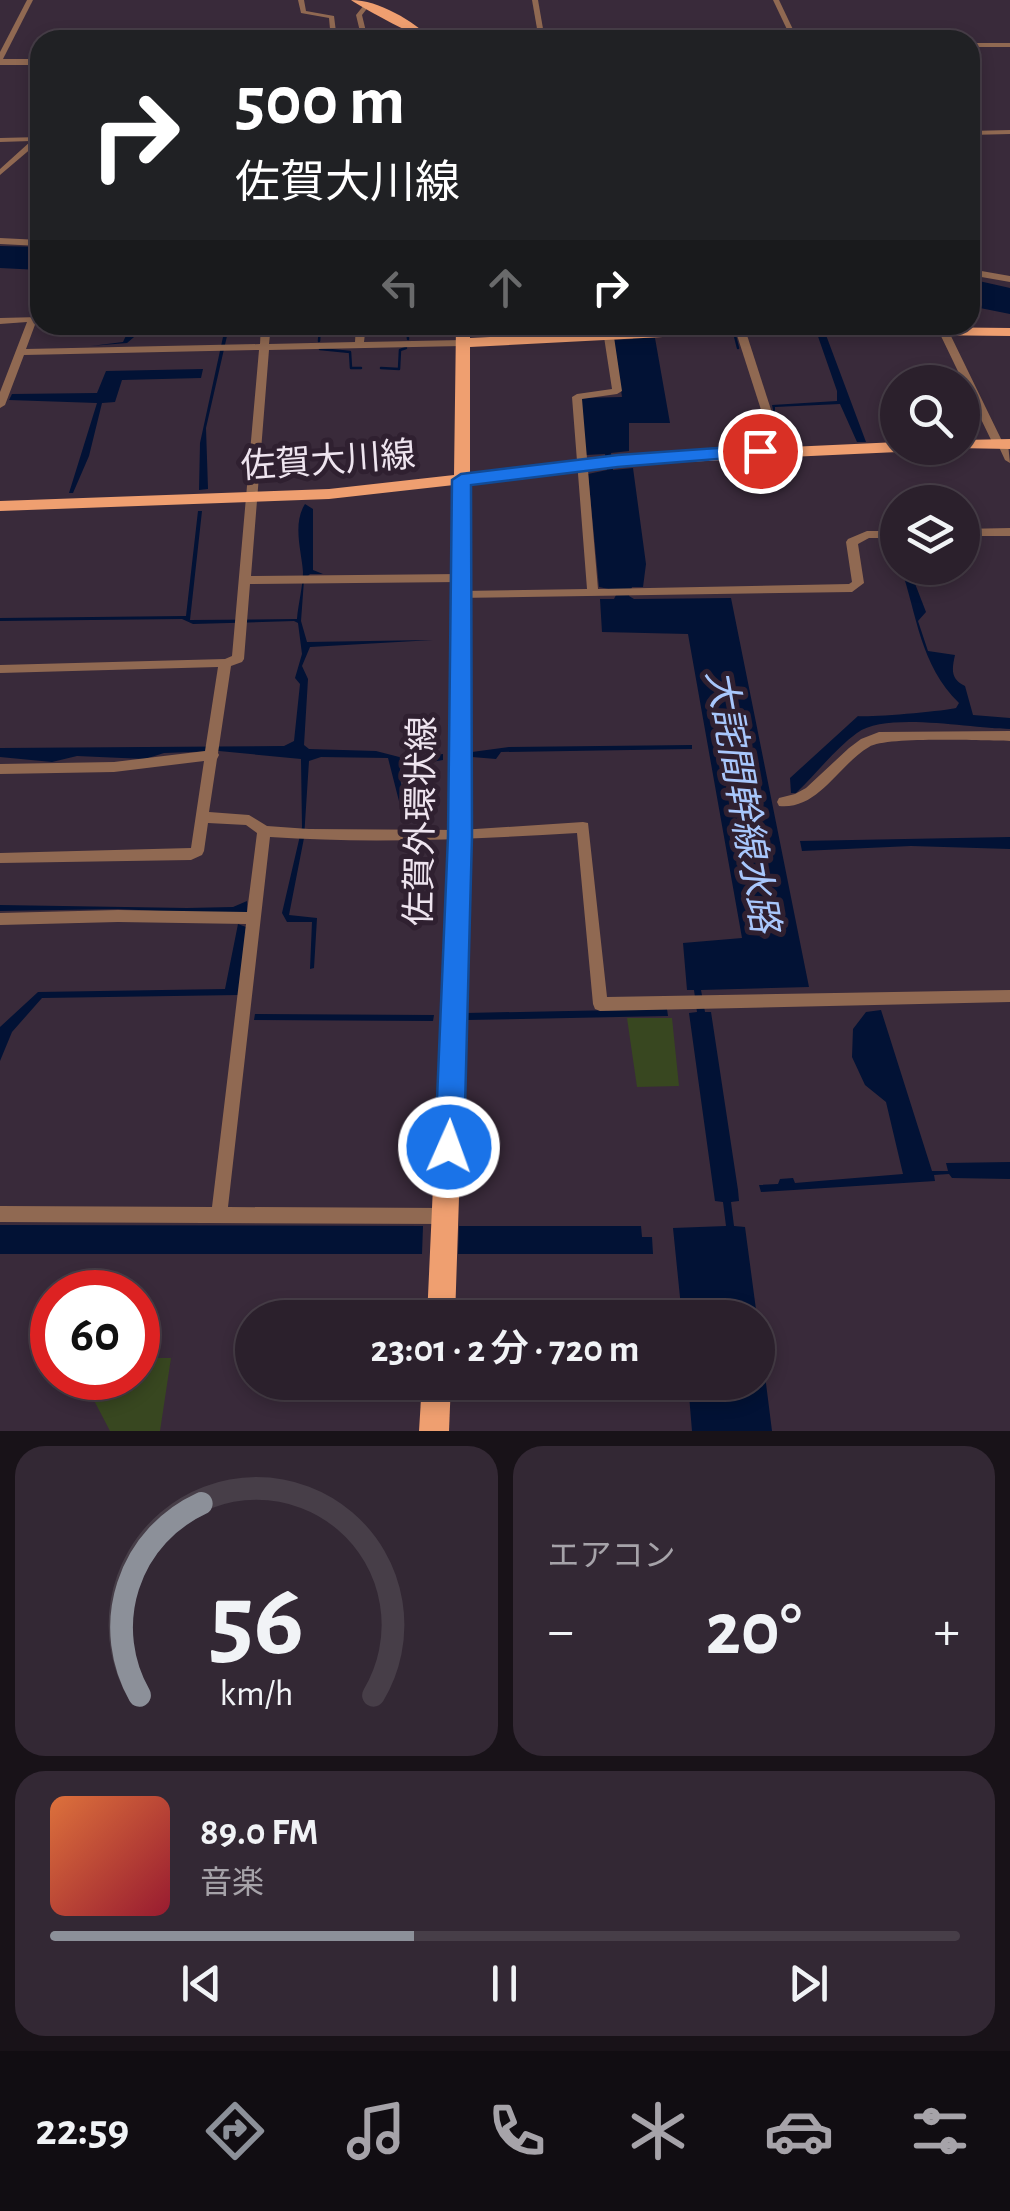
<!DOCTYPE html>
<html lang="ja">
<meta charset="utf-8">
<style>
:root{--surface:#2b202c;--page:#332834;--text:#f1f3f6;--muted:#a6a3a9;--line:#473e48;--accent:#8c9099}
body{margin:0;font-family:"Alegreya Sans","Noto Sans JP",sans-serif;background:var(--page);color:var(--text);height:100vh;display:flex;flex-direction:column;font-size:38px;white-space:nowrap}
*{box-sizing:border-box;margin:0}
p{font-size:32px;color:var(--muted)}
.icon{flex:none;width:55px;height:55px;fill:none;stroke:currentColor;stroke-width:2;stroke-linecap:round;stroke-linejoin:round}
.map{position:relative;height:1431px;overflow:hidden}
.sheet{display:flex;flex-direction:column;gap:15px;padding:15px;background:#181218;flex:1}
.sheet>*{flex:none}
.hud{position:absolute;left:30px;top:30px;width:950px;height:305px;border-radius:30px;box-shadow:0 5px 15px #0003,0 0 0 2px var(--line);background:#202124;color:#fff;overflow:hidden}
.fabs{position:absolute;left:880px;top:365px;display:grid;gap:20px}
.fabs a{display:grid;place-items:center;width:100px;height:100px;border-radius:50%;background:var(--surface);box-shadow:0 5px 15px #0003,0 0 0 2px var(--line);font-size:50px}
.speed{position:absolute;left:30px;top:1270px;display:flex;gap:20px;font-size:50px;font-weight:700;text-align:center}
.speed>*{display:grid;place-content:center;width:130px;height:130px;border-radius:50%;background:var(--surface);box-shadow:0 5px 15px #0003,0 0 0 2px var(--line);line-height:1}
.speed .limit{border:15px solid #d22;background:#fff;color:#111}
.pin{position:absolute;display:grid;place-items:center;width:85px;height:85px;color:#fff;margin:-42px;border:5px solid #fff;border-radius:50%;box-shadow:0 2px 10px #0007}
.me{position:absolute;width:110px;margin:-55px;rotate:2deg;stroke-linejoin:round;filter:drop-shadow(0 0 8px #0008)}
.turn{display:flex;align-items:center;gap:35px;height:210px;padding:0 40px;font-size:45px}
.turn .icon{width:130px;height:130px;stroke-width:2.5}
.turn b{display:block;font-size:70px;line-height:85px}
.lanes{display:flex;align-items:center;height:95px;padding:0 40px;background:#0003;justify-content:center;gap:50px;direction:ltr}
.lanes .off{opacity:.35}
.big{font-size:75px;font-weight:600;line-height:1.1}
.sheet .tile{flex:1;display:flex;flex-direction:column;justify-content:center;gap:15px;min-width:0;padding:0 35px;border-radius:30px;background:var(--page)}
.sheet .dial{align-items:center;gap:0}
.dial svg{height:260px;overflow:visible;fill:none;stroke:var(--line);stroke-width:7;stroke-linecap:round;text-anchor:middle}
.dial text{fill:var(--text);stroke:none}
.song{display:flex;align-items:center;gap:30px}
.cover{width:120px;height:120px;border-radius:15px;background:linear-gradient(135deg,hsl(20 70% 55%),hsl(350 70% 35%))}
.played{height:10px;border-radius:5px;background:linear-gradient(90deg,var(--accent) 40%,var(--line) 40%)}
.keys{display:flex;justify-content:space-around;direction:ltr}
.heat{display:flex;justify-content:space-between;align-items:center;font-size:55px;direction:ltr}
.sheet .tiles{flex:1;display:grid;gap:15px;grid-template-columns:1fr 1fr}
.tile:last-child{grid-column:span 2}
.trip{position:absolute;left:235px;top:1300px;width:540px;height:100px;border-radius:50px;background:var(--surface);box-shadow:0 5px 15px #0003,0 0 0 2px var(--line);font-weight:600;line-height:100px;text-align:center}
.dock{display:flex;height:160px;justify-content:space-around;align-items:center;background:#110d12;color:var(--muted)}
.dock .icon{width:70px;height:70px}
.dock .current{color:var(--accent)}
.dock b{font-size:45px;color:var(--text)}
.map>svg:first-child{display:block}
.green{fill:#384720}
.water{fill:#021235}
.lines{fill:none;stroke-linecap:round;stroke-linejoin:round}
.stream{stroke:#021235;stroke-width:2.5}
.minor{fill:#906952;fill-rule:evenodd}
.tertiary{fill:#906952;fill-rule:evenodd}
.primary{fill:#ef9f70;fill-rule:evenodd}
.route{fill:#1a73e8;stroke:#114b97;stroke-width:2.5}
.labels{text-anchor:middle;stroke-width:10;stroke-linejoin:round;paint-order:stroke}
.street-label{font-size:35px;fill:#eee4ef;stroke:#2f2030}
.water-label{font-size:38px;font-style:italic;fill:#a8c7fc;stroke:#2f2030}
</style>
<div class="map">
<svg width="1010" height="1431" viewBox="0 0 1010 1431">
<rect width="100%" height="100%" fill="#392a3a"/>
<!-- green -->
<g class="green">
<path d="M627,1018H672L679,1086L637,1087Z"/>
<path d="M138,1358H171L160,1431H110L86,1385L87,1378H138Z"/>
</g>
<!-- water -->
<g class="water">
<path d="M0,246L40,247V270L0,268Z"/>
<path d="M970,279L1010,288V314L970,306Z"/>
<path d="M131,325H166L168,332L221,333L227,336L206,428L208,489L199,490L200,443L223,337L165,335L161,327L147,326L127,343L91,346L123,342Z"/>
<path d="M630,325H639L641,338H655L670,423H629V451L611,453L613,470L633,468L646,564L643,587H632L629,596L634,599L731,598L809,987L701,990L705,1012H711L738,1190L739,1201L731,1202L734,1226L745,1227L757,1317H682L673,1228L726,1226L723,1202L715,1201L689,1013L697,1012L694,990H687L683,943L742,938L688,634L602,632L600,599H614L618,591L599,587L588,474L607,470L605,454L586,455L580,398L622,397L614,340L633,339Z"/>
<path d="M814,325L826,335L866,442H857L840,404L775,407V419L772,405L837,401V391Z"/>
<path d="M203,369L201,378L122,380L115,402L102,403L89,456L73,493H69L97,403L9,400L12,394L97,393L106,371Z"/>
<path d="M305,504L313,509V570L323,574H310L304,580L301,621L307,642L433,640L310,647L302,666L308,679L304,745L309,749L376,751L407,759L443,754V760L401,767L399,773L408,819L400,805L388,758L321,757L309,761L304,838L289,915L317,918L314,968L310,969L312,922H287L282,913L302,827L301,759L219,751L164,753L145,759L77,756L52,762L0,757V748L284,746L294,741L300,684L295,678L302,654L298,623L294,621L193,624L182,619L0,621V618L186,616L198,511H202L190,620L297,619C298,605 303,586 303,572C302,553 292,524 305,504Z"/>
<path d="M901,568H909L926,612L918,621L928,651L955,655C952,669 950,679 965,686L973,715L1010,718V729C972,729 887,711 857,733C835,749 816,774 796,793H791L790,778L858,716C865,718 946,711 956,708L959,703C920,665 917,615 901,568Z"/>
<path d="M692,745V749L501,752L496,759L472,757V752L509,747Z"/>
<path d="M1010,837V849L911,846L802,851L800,841Z"/>
<path d="M247,901V912L242,915L118,909L0,911V905L187,908L233,907Z"/>
<path d="M238,924L246,927L239,995L42,998L12,1032L0,1061V1027L38,992L225,989Z"/>
<path d="M667,1009L668,1016L466,1020V1013Z"/>
<path d="M881,1010L932,1171H948L946,1163L1010,1162V1179L952,1178L949,1174L934,1175L935,1181L761,1192L759,1185L778,1184L780,1179L793,1178L795,1183L903,1174L886,1102L865,1085L852,1057L853,1029L866,1012Z"/>
<path d="M255,1014L434,1015L433,1021L254,1020Z"/>
<path d="M0,1225L423,1226L422,1254H0Z"/>
<path d="M459,1226H641L642,1237H652L653,1254H458Z"/>
<path d="M758,1320L772,1431H692L688,1383L758,1382Z"/>
</g>
<g class="lines">
<!-- stream -->
<g class="stream">
<path d="M407,325L408,339"/>
<path d="M365,327L406,328"/>
<path d="M734,332L738,348"/>
<path d="M319,341L320,327L355,326"/>
<path d="M320,349L350,352L351,368H361"/>
<path d="M381,368L399,369L400,350L406,348"/>
</g>
<!-- minor -->
<g class="minor">
<path d="M27,0H33L3,59L0,61V52Z"/>
<path d="M298,0H304L306,11L334,16L337,40H331L329,18L301,13Z"/>
<path d="M532,0H538L545,40H539Z"/>
<path d="M773,0H779L798,40H792Z"/>
<path d="M364,5L369,6L362,15L368,40H362L356,15Z"/>
<rect x="970" y="43" width="40" height="4"/>
<path d="M1010,130V134L970,135V131Z"/>
<path d="M40,137V141L0,175V169L31,141L0,142V138Z"/>
<path d="M0,238L40,240V246L0,244Z"/>
<path d="M970,269L1010,276V282L970,275Z"/>
<path d="M40,317V321L36,322L26,349L260,344L261,325H271L269,344L355,342L356,325H366L364,342L462,340L467,343L462,346L269,350L251,576L460,574L466,578L460,582L250,584L244,659L242,662L231,666L218,753L219,755L217,759L209,812L249,815L267,826L309,829L460,830L583,822L588,823L607,997L1010,990V1002L600,1011L595,1009L593,1004L577,833C475,839 372,844 270,837L228,1207L447,1208L453,1210L455,1216L453,1222L447,1224L0,1222V1206L212,1207L246,924L118,922L0,925V913L118,910L247,912L257,833L246,825L208,823L204,851L202,855L191,860L0,863V853L191,848L204,761L114,772L0,774V764L114,762L205,751L218,667L0,673V665L225,659L232,656L259,350L24,355L5,405L0,408V392L27,322L0,324V318Z"/>
<path d="M928,325H939L949,332L1002,441L1008,444L1010,463L1005,460L999,447L993,444L940,334Z"/>
<path d="M740,326L745,329L784,450L783,452L779,453L774,450L735,329Z"/>
<path d="M609,334L614,337L622,391L617,394L582,399L598,589L849,584L852,582L846,542L848,539L867,531H898V538H869L858,544L864,583L852,592L456,598L454,595L456,592L460,591L587,589L572,397L577,394L612,389L604,337Z"/>
<path d="M1010,528V536H962V529Z"/>
<path d="M1010,731V741C983,741 887,736 869,747C838,765 819,810 779,806L777,802L779,798L795,794L806,788L849,748L861,739L879,732Z"/>
</g>
<!-- tertiary -->
<rect class="tertiary" x="0" y="59" width="40" height="6"/>
<!-- primary -->
<g class="primary">
<path d="M351,0C379,0 413,21 433,40C421,40 364,9 351,0Z"/>
<path d="M456,325H470V338L731,325L1010,328V336L740,333L470,347V473L641,454L898,442V448H906L898,452L641,464L470,483L471,835L455,1318H427L449,835L454,485L329,499L0,511V501L329,489L454,475Z"/>
<path d="M1010,439V449L956,448H962V440Z"/>
<path d="M422,1382H451L449,1431H419Z"/>
</g>
</g>
<!-- route -->
<path class="route" d="M760,445L769,451L767,455L618,467L471,485L472,836L464,1147L460,1157L449,1161L439,1157L435,1147L448,836L452,480L461,474L618,455Z"/>
<g class="labels">
<!-- street labels -->
<g class="street-label">
<text transform="translate(328 460) rotate(-4)" y="12">佐賀大川線</text>
<text transform="translate(420 821) rotate(-89)" y="12">佐賀外環状線</text>
</g>
<!-- water labels -->
<g class="water-label">
<text transform="translate(743 801) rotate(80)" y="13">大詫間幹線水路</text>
</g>
</g>
</svg>
<div class="fabs">
<a><svg class="icon" aria-label="search" viewBox="0 0 24 24"><circle cx="10" cy="10" r="6"/><path d="M15 15l6 6"/></svg></a>
<a><svg class="icon" aria-label="layers" viewBox="0 0 24 24"><path d="M12 4l9 5-9 5-9-5zM3 14l9 5 9-5"/></svg></a>
</div>
<div class="speed"><div class="limit">60</div></div>
<div class="pin" style="left:760px;top:451px;background:#d93025"><svg class="icon" aria-label="arrive" viewBox="0 0 24 24"><path d="M6 21V4h12l-3 4 3 4H6"/></svg></div>
<svg class="me" style="left:449px;top:1147px" viewBox="-20 -20 40 40"><circle r="17" fill="#1a73e8" stroke="#fff" stroke-width="3"/><path d="M0-11L8 9 0 5-8 9z" fill="#fff"/></svg>
<div class="trip">23:01 · 2 分 · 720 m</div>
<div class="hud">
<div class="turn"><svg class="icon" aria-label="right" viewBox="0 0 24 24"><path d="M7 20v-9h11M14 6l5 5-5 5"/></svg><div><b>500 m</b>佐賀大川線</div></div>
<div class="lanes"><svg class="icon off" aria-label="left" viewBox="0 0 24 24"><path d="M17 20v-9H6M10 6l-5 5 5 5"/></svg><svg class="icon off" aria-label="ahead" viewBox="0 0 24 24"><path d="M12 20V5M6 11l6-6 6 6"/></svg><svg class="icon" aria-label="right" viewBox="0 0 24 24"><path d="M7 20v-9h11M14 6l5 5-5 5"/></svg></div>
</div>
</div>
<section class="sheet">
<div class="tiles">
<div class="tile dial"><svg viewBox="0 0 100 80">
<path d="M14 69A42 42 0 1 1 86 69"/>
<path d="M14 69A42 42 0 0 1 33 10" stroke="#8c9099"/>
<text x="50" y="56" font-size="32" font-weight="700">56</text>
<text x="50" y="72" font-size="11">km/h</text>
</svg></div>
<div class="tile"><p>エアコン</p>
<div class="heat"><a>−</a><b class="big">20°</b><a>+</a></div>
</div>
<div class="tile">
<div class="song"><i class="cover"></i><div><b>89.0 FM</b><p>音楽</p></div></div>
<div class="played"></div>
<div class="keys"><svg class="icon" aria-label="previous" viewBox="0 0 24 24"><path d="M18 5L8 12l10 7zM5 5v14"/></svg><svg class="icon" aria-label="pause" viewBox="0 0 24 24"><path d="M8 5v14M16 5v14"/></svg><svg class="icon" aria-label="next" viewBox="0 0 24 24"><path d="M6 5l10 7-10 7zM19 5v14"/></svg></div>
</div>
</div>
</section>
<nav class="dock">
<b>22:59</b>
<svg class="icon current" aria-label="directions" viewBox="0 0 24 24"><path d="M12 3l9 9-9 9-9-9zM9 14v-3h6M13 9l2 2-2 2"/></svg>
<svg class="icon" aria-label="music" viewBox="0 0 24 24"><path d="M9 18V5l10-2v13"/><circle cx="6" cy="18" r="3"/><circle cx="16" cy="16" r="3"/></svg>
<svg class="icon" aria-label="phone" viewBox="0 0 24 24"><path d="M5 4h4l2 5-3 2q2 4 5 5l2-3 5 2v4C11 20 4 13 5 4z"/></svg>
<svg class="icon" aria-label="climate" viewBox="0 0 24 24"><path d="M12 3v18M4 7l16 10M4 17L20 7"/></svg>
<svg class="icon" aria-label="car" viewBox="0 0 24 24"><path d="M5 17H2v-5l4-1 3-4h7l3 4 3 1v5h-3M9 17h6M6 11h13"/><circle cx="7" cy="17" r="2"/><circle cx="17" cy="17" r="2"/></svg>
<svg class="icon" aria-label="filters" viewBox="0 0 24 24"><path d="M4 7h16M4 17h16"/><circle cx="9" cy="7" r="2"/><circle cx="15" cy="17" r="2"/></svg>
</nav>
